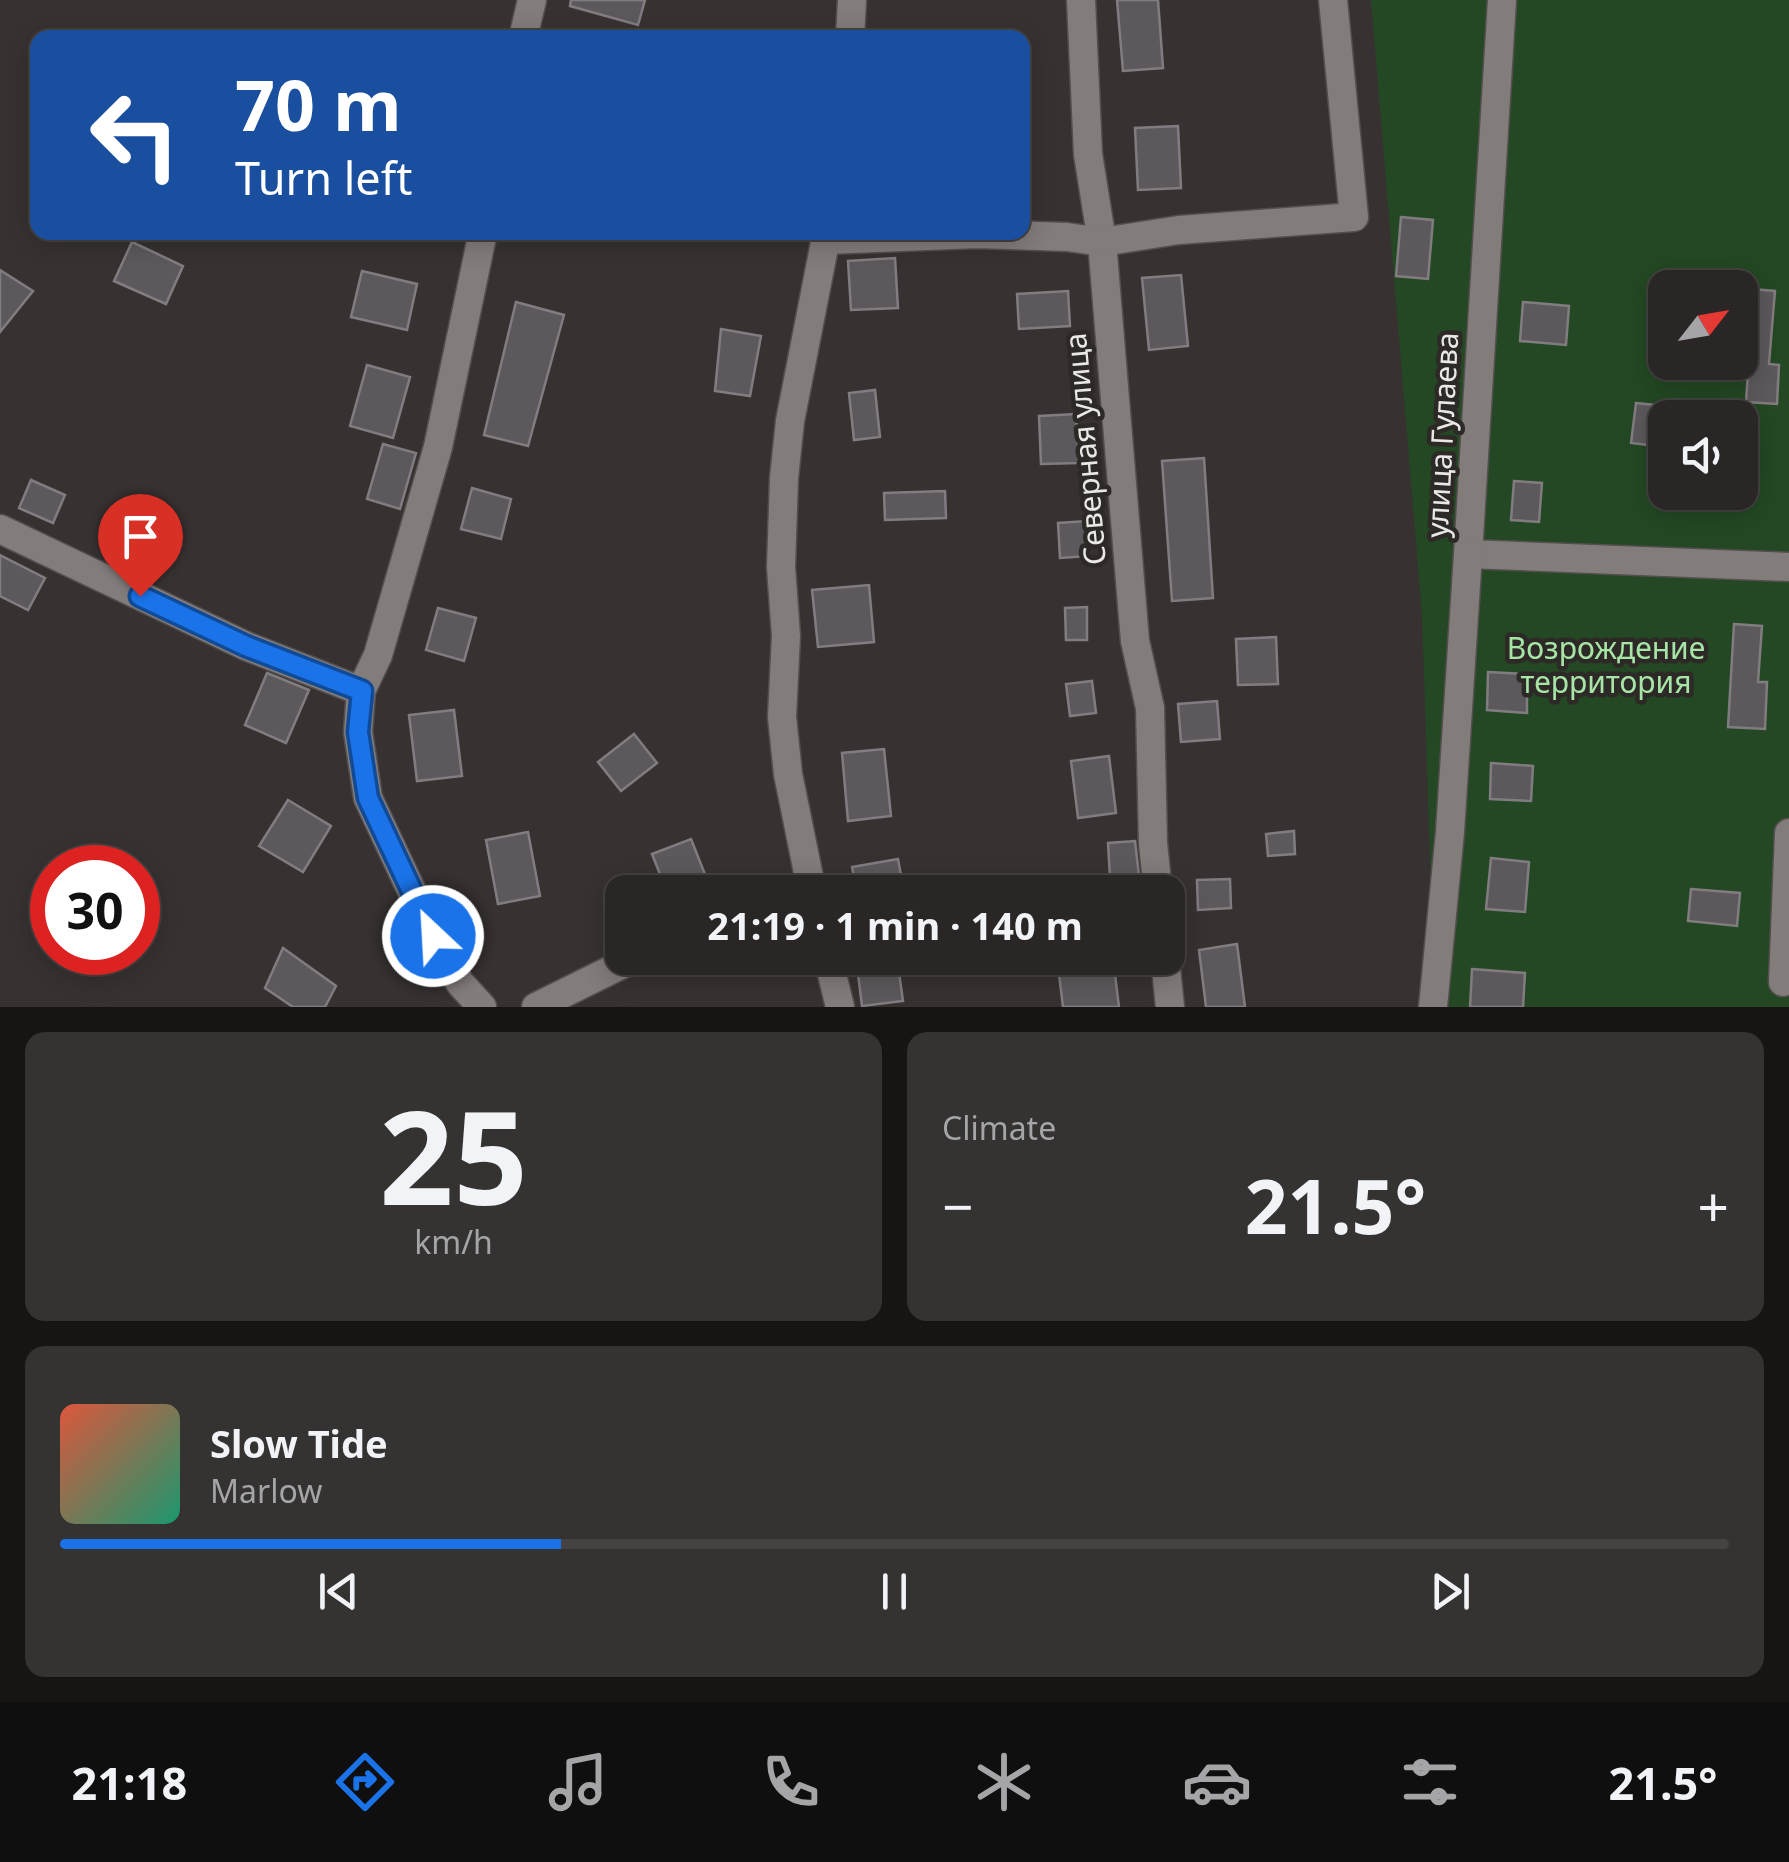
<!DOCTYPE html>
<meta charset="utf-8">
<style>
:root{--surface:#292625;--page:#353232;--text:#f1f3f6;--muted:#a5a5a7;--line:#454342;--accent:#1a73e8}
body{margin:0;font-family:"Noto Sans",sans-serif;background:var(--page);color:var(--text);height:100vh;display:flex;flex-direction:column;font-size:38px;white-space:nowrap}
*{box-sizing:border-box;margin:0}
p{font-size:32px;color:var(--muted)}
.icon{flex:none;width:55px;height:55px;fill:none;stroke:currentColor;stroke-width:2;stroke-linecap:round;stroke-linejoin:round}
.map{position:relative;height:1007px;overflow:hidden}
.sheet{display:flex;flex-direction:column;gap:25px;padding:25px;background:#171514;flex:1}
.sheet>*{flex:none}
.hud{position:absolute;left:30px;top:30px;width:1000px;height:210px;border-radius:20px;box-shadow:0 5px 25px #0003,0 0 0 2px var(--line);background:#1a4fa0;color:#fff;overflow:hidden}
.needle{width:65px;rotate:59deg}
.controls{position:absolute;left:1648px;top:270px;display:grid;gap:20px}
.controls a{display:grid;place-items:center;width:110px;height:110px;border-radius:20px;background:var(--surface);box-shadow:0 5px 25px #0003,0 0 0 2px var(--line);font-size:50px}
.speed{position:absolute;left:30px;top:845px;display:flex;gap:20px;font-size:50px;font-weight:700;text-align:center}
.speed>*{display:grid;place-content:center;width:130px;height:130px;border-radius:50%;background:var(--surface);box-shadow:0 5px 25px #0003,0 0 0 2px var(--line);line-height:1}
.speed .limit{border:15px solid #d22;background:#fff;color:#111}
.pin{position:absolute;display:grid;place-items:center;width:85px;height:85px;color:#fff;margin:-102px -42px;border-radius:50% 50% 50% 0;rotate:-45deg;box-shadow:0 0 10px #0007}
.pin .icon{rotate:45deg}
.me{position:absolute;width:110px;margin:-55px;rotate:335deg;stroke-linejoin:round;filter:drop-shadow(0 0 8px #0008)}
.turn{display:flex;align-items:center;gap:35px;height:210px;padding:0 40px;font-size:45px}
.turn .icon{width:130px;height:130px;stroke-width:2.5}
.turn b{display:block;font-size:70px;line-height:85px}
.big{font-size:75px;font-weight:700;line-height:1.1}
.sheet .card{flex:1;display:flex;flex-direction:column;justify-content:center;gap:15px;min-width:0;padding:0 35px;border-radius:20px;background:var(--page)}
.sheet .dial{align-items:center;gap:0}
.dial b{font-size:130px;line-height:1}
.song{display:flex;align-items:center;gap:30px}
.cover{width:120px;height:120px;border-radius:15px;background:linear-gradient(135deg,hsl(10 70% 55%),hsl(160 70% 35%))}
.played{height:10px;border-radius:5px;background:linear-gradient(90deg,var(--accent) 30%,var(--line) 30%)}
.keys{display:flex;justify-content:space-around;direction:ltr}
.heat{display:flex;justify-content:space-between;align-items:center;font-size:55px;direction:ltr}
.sheet .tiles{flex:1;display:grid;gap:25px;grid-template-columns:1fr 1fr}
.card:last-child{grid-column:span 2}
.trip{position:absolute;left:605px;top:875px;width:580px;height:100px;border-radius:20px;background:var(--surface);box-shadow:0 5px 25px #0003,0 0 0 2px var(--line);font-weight:700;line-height:100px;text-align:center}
.tabs{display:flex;height:160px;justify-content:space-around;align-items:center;background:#100f0f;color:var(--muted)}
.tabs .icon{width:70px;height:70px}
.tabs .on{color:var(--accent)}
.tabs b{font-size:45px;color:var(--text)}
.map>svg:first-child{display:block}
.green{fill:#234823;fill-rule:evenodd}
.building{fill:#5c585b;stroke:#807c80;stroke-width:2.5}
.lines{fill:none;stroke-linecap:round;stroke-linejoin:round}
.street-casing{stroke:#534f4e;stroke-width:31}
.street{stroke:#827c7a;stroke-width:28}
.route-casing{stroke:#114b97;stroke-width:25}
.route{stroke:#1a73e8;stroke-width:18}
.labels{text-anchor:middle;stroke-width:9;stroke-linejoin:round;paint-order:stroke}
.street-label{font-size:30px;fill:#eae7e5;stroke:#2d2927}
.park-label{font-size:30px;fill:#a7e5a6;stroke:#2d2927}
</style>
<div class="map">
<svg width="1789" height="1007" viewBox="0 0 1789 1007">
<rect width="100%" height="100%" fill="#373231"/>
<!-- green -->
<path class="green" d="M1371,0H1789V1007H1435L1422,615ZM1665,288H1740V362H1665ZM1665,418H1740V492H1665Z"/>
<!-- building -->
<g class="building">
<path d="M571,0H645L638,25L570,6Z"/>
<path d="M1117,0H1158L1163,68L1123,71Z"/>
<path d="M1178,126L1181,188L1138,190L1135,128Z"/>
<path d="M1401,217L1433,220L1428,279L1396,276Z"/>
<path d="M132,242L183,266L166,304L114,281Z"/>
<path d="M895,258L898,308L851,310L848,261Z"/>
<path d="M0,270L33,291L0,332Z"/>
<path d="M362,271L417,284L407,330L351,317Z"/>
<path d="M1181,275L1188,346L1149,350L1142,278Z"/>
<path d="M1740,288L1775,291L1769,364L1779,365L1777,404L1746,402L1750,342L1740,341Z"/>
<path d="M1068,291L1070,326L1019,329L1017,294Z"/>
<path d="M516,302L564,315L528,446L484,435Z"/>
<path d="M1523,302L1569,306L1566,345L1520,341Z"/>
<path d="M721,329L761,336L750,396L715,391Z"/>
<path d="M367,365L410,377L393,438L350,426Z"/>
<path d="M875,390L880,437L854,440L849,393Z"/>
<path d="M1636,403L1665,406V447L1631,443Z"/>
<path d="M1076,414L1079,463L1041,464L1039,416Z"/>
<path d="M383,444L416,453L400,509L367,499Z"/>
<path d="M1204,458L1213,598L1172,601L1162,461Z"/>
<path d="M31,480L65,495L53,523L19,508Z"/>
<path d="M1514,481L1542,483L1539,522L1511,520Z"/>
<path d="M472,488L511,499L501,539L461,529Z"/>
<path d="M945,491L946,518L885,520L884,493Z"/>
<path d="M1087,521L1089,556L1060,558L1058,523Z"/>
<path d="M0,555L45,578L28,610L0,596Z"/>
<path d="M869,585L874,642L818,647L812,590Z"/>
<path d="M1087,607V640H1066L1065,608Z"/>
<path d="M438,608L476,618L464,661L426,650Z"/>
<path d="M1734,624L1762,626L1758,682H1767L1765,729L1728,727Z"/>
<path d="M1276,637L1278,684L1238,685L1236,639Z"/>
<path d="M1488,672L1527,674V713L1487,710Z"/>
<path d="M267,673L309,690L286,743L245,725Z"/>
<path d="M1092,681L1096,713L1070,716L1066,684Z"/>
<path d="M1217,701L1220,739L1181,742L1178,704Z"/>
<path d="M454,710L462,776L417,781L409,715Z"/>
<path d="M634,734L657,763L621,791L598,762Z"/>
<path d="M884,749L891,816L848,821L842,753Z"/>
<path d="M1109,756L1116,813L1078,818L1071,761Z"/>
<path d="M1491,763L1533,766L1531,801L1490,799Z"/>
<path d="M288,800L331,826L303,872L259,846Z"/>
<path d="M1294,831L1295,854L1268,856L1266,834Z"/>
<path d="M528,832L540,896L498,904L486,840Z"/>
<path d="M691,839L712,892H667L652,854Z"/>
<path d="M1135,841L1139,876L1110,878L1108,843Z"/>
<path d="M1491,858L1529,862L1525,912L1486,909Z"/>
<path d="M898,859L904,892H857L852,867Z"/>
<path d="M1230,879L1231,908L1198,910L1197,880Z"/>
<path d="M1691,889L1740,893L1737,926L1688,921Z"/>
<path d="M1237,944L1245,1007H1206L1199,950Z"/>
<path d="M283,948L336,986L325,1007H293L265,988Z"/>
<path d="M856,958H897L903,1001L862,1006Z"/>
<path d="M1057,958H1113L1119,1007H1063Z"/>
<path d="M1472,969L1525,973L1523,1007H1470Z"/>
</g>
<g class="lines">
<!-- street casing -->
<g class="street-casing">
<g id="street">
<path d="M1081,0L1088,154L1102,242L1135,641L1150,708L1153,843L1158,892"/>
<path d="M1502,0L1468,554L1789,567"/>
<path d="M523,38L532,0"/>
<path d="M850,38L852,0"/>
<path d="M826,240L977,234L1067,237L1102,242L1179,230L1354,217L1333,0"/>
<path d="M0,529L246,646L361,691"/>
<path d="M812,892L788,774L782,717L786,636L781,567L784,478L790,421L827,232"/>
<path d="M828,958L840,1007"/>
<path d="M1165,958L1170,1007"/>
<path d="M1783,982L1789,833"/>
<path d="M482,1007L460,983L433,936L368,798L358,732L361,691L378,655L438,447L483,232"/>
<path d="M536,1007L635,958"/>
<path d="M1433,1007L1450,832L1468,554"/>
</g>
</g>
<!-- street -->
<use href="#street" class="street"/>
</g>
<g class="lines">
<!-- route casing -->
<g class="route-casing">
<path id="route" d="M140,596L246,646L362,691L358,732L368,798L433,936"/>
</g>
<!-- route -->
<use href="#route" class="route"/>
</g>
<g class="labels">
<!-- street labels -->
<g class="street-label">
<text transform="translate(1443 435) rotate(-87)" y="10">улица Гулаева</text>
<text transform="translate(1086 449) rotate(-95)" y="10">Северная улица</text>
</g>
<!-- park labels -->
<g class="park-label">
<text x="1606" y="659">Возрождение<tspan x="1606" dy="34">территория</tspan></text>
</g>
</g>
</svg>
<div class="controls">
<a><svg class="needle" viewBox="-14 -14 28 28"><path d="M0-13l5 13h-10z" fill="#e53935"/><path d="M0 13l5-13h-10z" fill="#a5a5a7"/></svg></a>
<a><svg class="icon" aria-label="sound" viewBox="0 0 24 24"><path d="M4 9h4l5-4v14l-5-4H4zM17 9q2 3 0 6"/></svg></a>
</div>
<div class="speed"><div class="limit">30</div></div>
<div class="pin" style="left:140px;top:596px;background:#d93025"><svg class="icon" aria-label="arrive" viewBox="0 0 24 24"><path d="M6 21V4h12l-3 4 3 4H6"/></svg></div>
<svg class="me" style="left:433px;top:936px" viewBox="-20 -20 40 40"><circle r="17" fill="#1a73e8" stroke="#fff" stroke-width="3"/><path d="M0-11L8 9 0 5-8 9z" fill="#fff"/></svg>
<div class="trip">21:19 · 1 min · 140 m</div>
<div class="hud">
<div class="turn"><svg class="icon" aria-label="left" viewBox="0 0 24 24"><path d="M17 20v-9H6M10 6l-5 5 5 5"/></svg><div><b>70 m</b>Turn left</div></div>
</div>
</div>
<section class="sheet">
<div class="tiles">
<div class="card dial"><b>25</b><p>km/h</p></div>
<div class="card"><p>Climate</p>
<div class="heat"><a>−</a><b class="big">21.5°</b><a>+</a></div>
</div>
<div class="card">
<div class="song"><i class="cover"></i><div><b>Slow Tide</b><p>Marlow</p></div></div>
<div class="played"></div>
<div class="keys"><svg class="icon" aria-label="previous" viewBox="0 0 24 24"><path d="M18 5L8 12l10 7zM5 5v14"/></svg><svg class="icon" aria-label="pause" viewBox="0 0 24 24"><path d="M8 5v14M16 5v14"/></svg><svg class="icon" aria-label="next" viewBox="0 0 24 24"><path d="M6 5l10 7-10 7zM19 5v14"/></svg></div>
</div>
</div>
</section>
<nav class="tabs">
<b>21:18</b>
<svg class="icon on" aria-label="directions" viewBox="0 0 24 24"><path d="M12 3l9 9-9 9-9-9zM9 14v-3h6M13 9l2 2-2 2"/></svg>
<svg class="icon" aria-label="music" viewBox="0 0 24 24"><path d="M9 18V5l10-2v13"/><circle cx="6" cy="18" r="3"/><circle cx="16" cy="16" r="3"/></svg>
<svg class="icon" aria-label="phone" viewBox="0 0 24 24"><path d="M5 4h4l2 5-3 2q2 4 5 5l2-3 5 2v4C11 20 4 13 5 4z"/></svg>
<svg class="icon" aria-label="climate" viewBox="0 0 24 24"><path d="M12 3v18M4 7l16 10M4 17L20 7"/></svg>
<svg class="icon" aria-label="car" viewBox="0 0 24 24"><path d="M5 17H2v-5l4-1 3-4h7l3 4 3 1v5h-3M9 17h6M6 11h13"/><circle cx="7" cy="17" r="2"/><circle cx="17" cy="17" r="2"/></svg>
<svg class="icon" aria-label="filters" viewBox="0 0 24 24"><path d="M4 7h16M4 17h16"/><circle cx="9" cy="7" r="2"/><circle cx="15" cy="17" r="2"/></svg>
<b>21.5°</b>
</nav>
